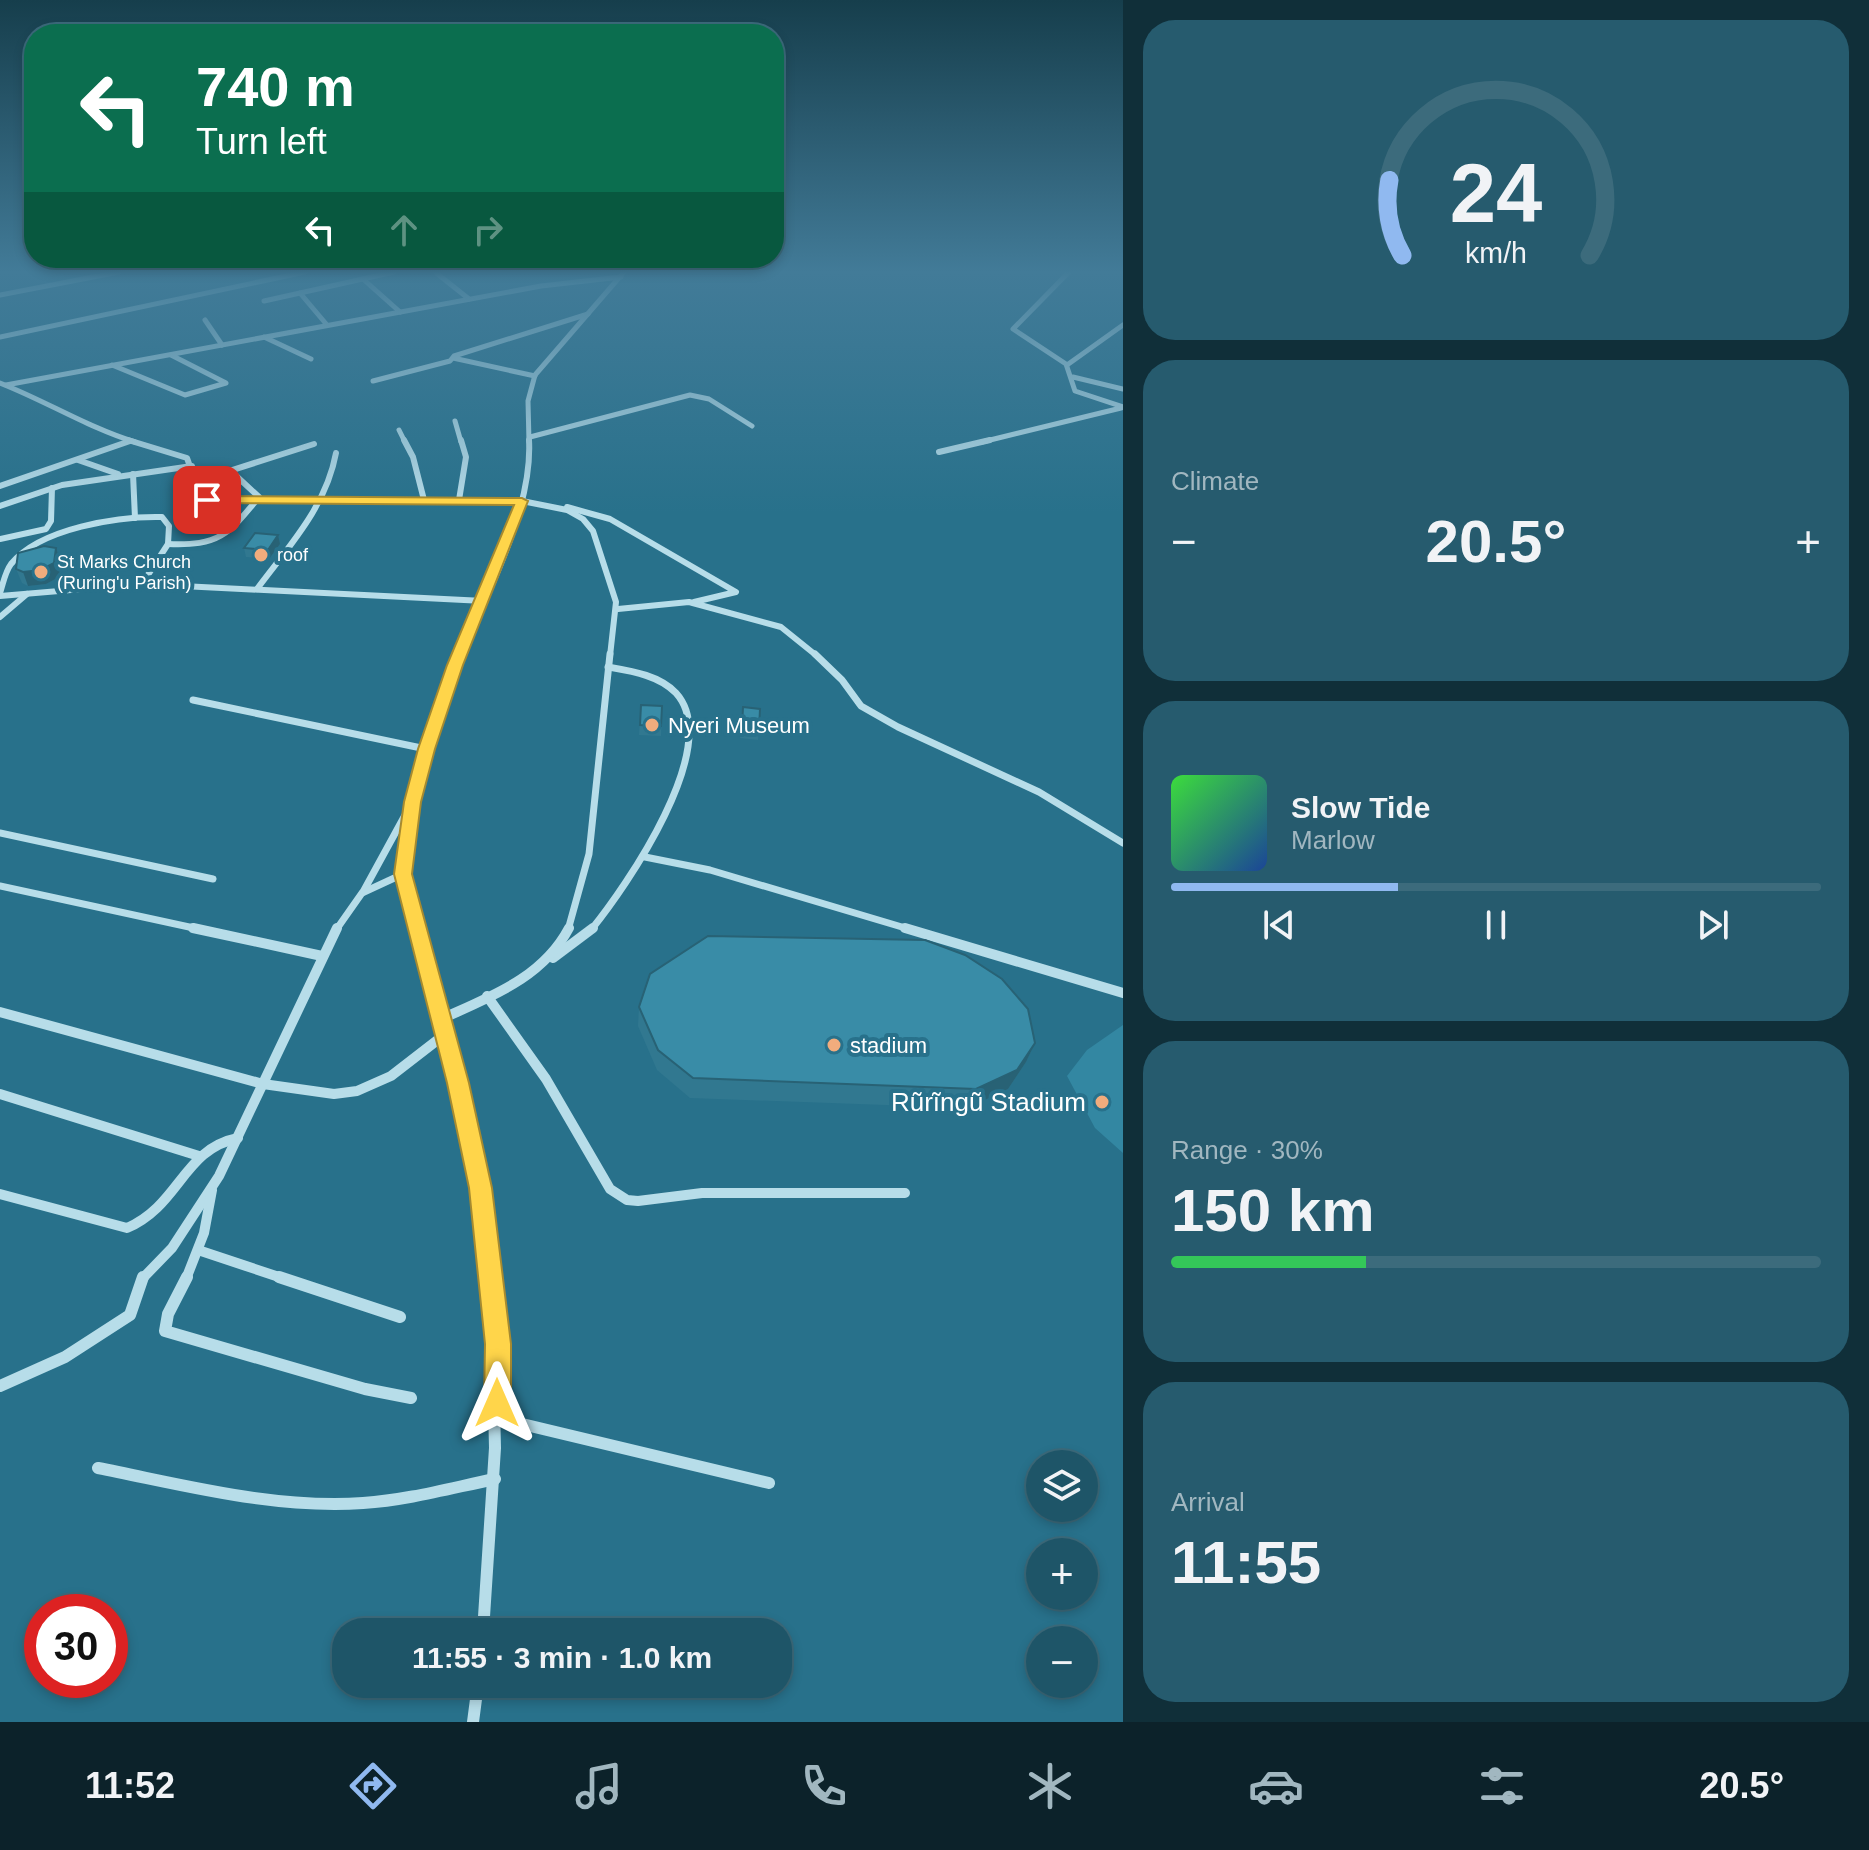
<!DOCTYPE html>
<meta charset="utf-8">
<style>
:root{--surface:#1e5568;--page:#265b6e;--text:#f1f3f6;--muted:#a1b7c0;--line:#3c6b7c;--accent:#90b9f0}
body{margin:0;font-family:Arial,sans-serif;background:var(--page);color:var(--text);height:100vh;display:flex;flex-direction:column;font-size:30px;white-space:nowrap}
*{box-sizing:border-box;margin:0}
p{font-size:26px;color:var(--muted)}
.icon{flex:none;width:44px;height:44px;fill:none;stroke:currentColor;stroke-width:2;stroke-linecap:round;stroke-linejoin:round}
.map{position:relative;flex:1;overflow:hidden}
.side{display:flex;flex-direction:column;gap:20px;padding:20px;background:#102f39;width:746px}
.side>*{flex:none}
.guide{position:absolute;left:24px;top:24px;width:760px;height:244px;border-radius:32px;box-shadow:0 4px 12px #0003,0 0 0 2px var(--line);background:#0b6e4f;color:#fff;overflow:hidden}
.controls{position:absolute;left:1026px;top:1450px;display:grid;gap:16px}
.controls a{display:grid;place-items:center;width:72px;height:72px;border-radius:50%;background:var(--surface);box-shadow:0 4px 12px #0003,0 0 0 2px var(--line);font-size:40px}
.speed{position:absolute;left:24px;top:1594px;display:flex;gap:16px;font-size:40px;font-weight:700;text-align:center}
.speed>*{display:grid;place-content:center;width:104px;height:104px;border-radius:50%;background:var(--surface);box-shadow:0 4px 12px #0003,0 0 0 2px var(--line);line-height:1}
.speed .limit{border:12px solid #d22;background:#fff;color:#111}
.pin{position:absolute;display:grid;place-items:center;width:68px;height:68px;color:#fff;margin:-34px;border-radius:16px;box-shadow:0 4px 12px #0006}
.me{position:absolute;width:88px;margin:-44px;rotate:0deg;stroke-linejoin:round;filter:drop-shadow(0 0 6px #0008)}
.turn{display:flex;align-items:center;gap:28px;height:168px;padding:0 40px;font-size:36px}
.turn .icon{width:104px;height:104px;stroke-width:2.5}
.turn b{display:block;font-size:56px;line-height:68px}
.lanes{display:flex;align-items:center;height:76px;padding:0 40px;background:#0003;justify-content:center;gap:40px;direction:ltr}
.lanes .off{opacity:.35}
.big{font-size:60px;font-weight:800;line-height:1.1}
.side .widget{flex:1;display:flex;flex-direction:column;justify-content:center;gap:12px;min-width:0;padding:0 28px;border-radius:32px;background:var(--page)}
.side .dial{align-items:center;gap:0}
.dial svg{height:208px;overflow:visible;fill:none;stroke:var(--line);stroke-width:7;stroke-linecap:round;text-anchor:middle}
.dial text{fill:var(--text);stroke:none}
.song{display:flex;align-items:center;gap:24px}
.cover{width:96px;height:96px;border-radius:12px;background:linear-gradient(135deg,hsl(120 70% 55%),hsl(220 70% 35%))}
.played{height:8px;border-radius:4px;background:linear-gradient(90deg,var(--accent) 35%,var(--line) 35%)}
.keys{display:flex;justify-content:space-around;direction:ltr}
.heat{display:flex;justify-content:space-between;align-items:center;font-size:44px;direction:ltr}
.charge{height:12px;border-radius:6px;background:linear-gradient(90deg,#34c759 30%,var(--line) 0)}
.trip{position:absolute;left:332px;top:1618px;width:460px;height:80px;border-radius:32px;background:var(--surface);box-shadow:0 4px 12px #0003,0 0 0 2px var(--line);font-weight:800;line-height:80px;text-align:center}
.dock{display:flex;height:128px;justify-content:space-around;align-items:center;background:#0c222a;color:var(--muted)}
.dock .icon{width:56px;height:56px}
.dock .on{color:var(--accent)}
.dock b{font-size:36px;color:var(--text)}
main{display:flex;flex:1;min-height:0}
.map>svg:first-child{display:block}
.green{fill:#3387a2}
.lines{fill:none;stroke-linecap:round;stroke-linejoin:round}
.street-far4{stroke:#b7dde9;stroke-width:5}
.street-far3{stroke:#b7dde9;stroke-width:6}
.street-far2{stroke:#b7dde9;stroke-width:7}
.street-far1{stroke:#b7dde9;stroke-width:10}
.street{stroke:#b7dde9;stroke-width:12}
.wall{fill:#317890}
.shaded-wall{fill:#286275}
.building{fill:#398ca7;stroke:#286275;stroke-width:2}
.route{fill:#ffd54a;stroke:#a68a30;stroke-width:2}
.poi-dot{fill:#f1ac7d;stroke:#28718b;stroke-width:3}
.labels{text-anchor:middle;stroke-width:8;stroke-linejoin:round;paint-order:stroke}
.far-poi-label{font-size:18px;fill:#fff;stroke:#28718b;text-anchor:start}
.poi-label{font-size:22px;fill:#fff;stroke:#28718b;text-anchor:start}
.near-poi-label{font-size:26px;fill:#fff;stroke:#28718b;text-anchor:end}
</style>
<main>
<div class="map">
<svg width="1123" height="1722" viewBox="0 0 1123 1722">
<rect width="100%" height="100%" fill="#28718b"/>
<!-- green -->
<path class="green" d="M1123,1025V1153L1095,1128L1067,1076L1087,1050Z"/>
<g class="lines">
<!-- street-far4 -->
<g class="street-far4">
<path d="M435,272L469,299"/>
<path d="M1069,272L1013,329L1066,364L1075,391L1123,407"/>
<path d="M363,279L400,312"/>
<path d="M0,295L119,272"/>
<path d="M264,301L300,293"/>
<path d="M205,320L222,345"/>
<path d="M327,325L300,293L394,272"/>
<path d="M0,337L305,272"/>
<path d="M264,337L311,359"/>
<path d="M453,358L535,376"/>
<path d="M112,365L185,395L226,383L171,355"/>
<path d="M1067,365L1123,325"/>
<path d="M1073,377L1123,389"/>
<path d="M373,381L450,361L454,356L588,314"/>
<path d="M0,383C46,401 87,427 135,442"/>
<path d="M6,385L541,286L621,277"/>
<path d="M455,421L461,442"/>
<path d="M399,430L405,442"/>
<path d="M530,437L690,395L709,399L752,426"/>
<path d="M529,442L528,401L535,375L624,272"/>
<path d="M982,442L1121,408"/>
</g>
<!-- street-far3 -->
<g class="street-far3">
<path d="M128,440L187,458L200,495L207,500L522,501L567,510L583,519L593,531L616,602L610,656"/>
<path d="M404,440L413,457L424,500"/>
<path d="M939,452L990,440"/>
<path d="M78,460L118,474"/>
<path d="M133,474L135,518"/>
<path d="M198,481L314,444"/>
<path d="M0,486L130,441"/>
<path d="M459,500L466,457L461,440"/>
<path d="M0,506L62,485L192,466"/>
<path d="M567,507L610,519L736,592L694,602"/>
<path d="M0,539L46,529L51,521L52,488"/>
<path d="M168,544C219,546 228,535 259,497L232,472"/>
<path d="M257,589C289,546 326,507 336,453"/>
<path d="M0,593C3,584 5,572 11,564C40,528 119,516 162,517L169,526L168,544L142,584"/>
<path d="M0,596L142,584L484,601"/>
<path d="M618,609L689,602L781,627L817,656"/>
<path d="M0,617L27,594"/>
<path d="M461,656C487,593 533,509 529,440"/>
</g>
<!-- street-far2 -->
<g class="street-far2">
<path d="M815,654L842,680L861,706L898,727L1039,792L1123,843"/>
<path d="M193,700L426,749"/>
<path d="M0,833L213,879"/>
<path d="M645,857L710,870L912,930"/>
<path d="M0,886L203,930"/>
<path d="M363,892L410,806"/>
<path d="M336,930L362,893L403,874"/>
<path d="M415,930C410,912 404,894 403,875C399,806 436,718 462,654"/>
<path d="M568,930L589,854L610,654"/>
<path d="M591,930C626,887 724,746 676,693C659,675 631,671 608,667"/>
</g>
<!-- street-far1 -->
<g class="street-far1">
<path d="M193,928L322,956"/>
<path d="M414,928C448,1043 483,1159 491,1279"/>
<path d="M905,928L1123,993"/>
<path d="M553,958L593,928"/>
<path d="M487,996L546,1079L610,1189L627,1200L638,1201L702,1193H905"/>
<path d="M0,1012L263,1084L334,1094L357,1091L391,1076L444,1035"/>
<path d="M439,1020C489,997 542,979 569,928"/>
<path d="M0,1094L199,1156"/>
<path d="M0,1194L127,1228C180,1205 183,1149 238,1138"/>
<path d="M198,1250L285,1279"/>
<path d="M142,1279L172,1248L219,1176L337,928"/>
<path d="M186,1279L204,1233L212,1190"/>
</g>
<!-- street -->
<g class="street">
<path d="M187,1277L168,1314L165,1331L365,1389L411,1398"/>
<path d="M279,1277L400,1317"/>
<path d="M0,1386L65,1357L130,1315L143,1277"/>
<path d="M497,1418L769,1483"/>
<path d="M98,1468C185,1485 273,1509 363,1503C408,1500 451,1488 495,1479"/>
<path d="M483,1632L495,1448L491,1277"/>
<path d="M473,1722L478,1684"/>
</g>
</g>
<!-- wall -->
<g class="wall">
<path d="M280,544L269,559L246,557L244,548Z"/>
<path d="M56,548L61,562L59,577L46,584L28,586L22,583L16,569Z"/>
<path d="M641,705L662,706L661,736L639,735Z"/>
<path d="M743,707L759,730L758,740L740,738Z"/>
<path d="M639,1007L1035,1043L1026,1062L1008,1089L968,1108L690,1098L657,1070L638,1026Z"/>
</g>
<!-- shaded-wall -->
<g class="shaded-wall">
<path d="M278,535L280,544L269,559L268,550Z"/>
<path d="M56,548L61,562L59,577L46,584L28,586L23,572Z"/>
<path d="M1035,1043L1026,1062L1008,1089L968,1108L976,1089Z"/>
</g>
<!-- building -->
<g class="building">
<path d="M255,533L278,535L268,550L244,548Z"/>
<path d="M44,546L56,548L54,563L41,570L23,572L16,569L18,553Z"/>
<path d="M641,705L662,706L661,726L640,725Z"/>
<path d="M743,707L760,709L759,730L742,728Z"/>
<path d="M708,936L925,940L965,955L1002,979L1028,1009L1035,1043L1017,1070L976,1089L693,1078L658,1050L639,1007L650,974Z"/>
</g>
<!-- sky -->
<linearGradient id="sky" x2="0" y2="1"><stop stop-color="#163e4c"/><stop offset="0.53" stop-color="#427b98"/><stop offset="1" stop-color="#427b98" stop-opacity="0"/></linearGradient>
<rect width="1123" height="513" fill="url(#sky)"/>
<!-- route -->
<path class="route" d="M207,496L522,498L528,501L463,665L435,749L421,802L412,874L469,1083L492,1188L511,1344V1403L507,1413L497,1416L488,1413L484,1403L485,1344L469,1188L447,1083L394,874L404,802L418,749L447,665L514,505L203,503V497Z"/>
<!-- markers -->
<g class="poi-dot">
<circle cx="261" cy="555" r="8"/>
<circle cx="41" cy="572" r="8"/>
<circle cx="652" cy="725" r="8"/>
<circle cx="834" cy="1045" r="8"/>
<circle cx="1102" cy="1102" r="8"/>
</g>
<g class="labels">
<!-- far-poi labels -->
<g class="far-poi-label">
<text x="277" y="561">roof</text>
<text x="57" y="568">St Marks Church<tspan x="57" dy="21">(Ruring'u Parish)</tspan></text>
</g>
<!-- poi labels -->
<g class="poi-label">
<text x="668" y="733">Nyeri Museum</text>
<text x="850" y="1053">stadium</text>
</g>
<!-- near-poi labels -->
<g class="near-poi-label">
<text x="1086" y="1111">Rũrĩngũ Stadium</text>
</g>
</g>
</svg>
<div class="controls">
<a><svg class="icon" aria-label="layers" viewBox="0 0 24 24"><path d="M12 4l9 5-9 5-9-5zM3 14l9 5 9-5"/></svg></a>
<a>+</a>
<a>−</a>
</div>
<div class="speed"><div class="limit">30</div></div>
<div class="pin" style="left:207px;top:500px;background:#d93025"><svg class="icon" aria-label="arrive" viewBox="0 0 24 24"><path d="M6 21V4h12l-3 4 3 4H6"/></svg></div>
<svg class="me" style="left:497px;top:1403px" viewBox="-20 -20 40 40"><path d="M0-17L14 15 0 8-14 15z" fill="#ffd54a" stroke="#fff" stroke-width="4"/></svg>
<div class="trip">11:55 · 3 min · 1.0 km</div>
<div class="guide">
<div class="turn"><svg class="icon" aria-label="left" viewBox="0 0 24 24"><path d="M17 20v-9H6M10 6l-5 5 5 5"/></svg><div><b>740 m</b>Turn left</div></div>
<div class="lanes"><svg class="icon" aria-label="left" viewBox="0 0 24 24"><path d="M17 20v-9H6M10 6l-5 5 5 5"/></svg><svg class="icon off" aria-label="ahead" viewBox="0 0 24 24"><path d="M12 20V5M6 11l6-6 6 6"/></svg><svg class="icon off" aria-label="right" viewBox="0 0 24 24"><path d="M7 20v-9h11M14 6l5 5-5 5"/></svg></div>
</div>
</div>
<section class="side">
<div class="widget dial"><svg viewBox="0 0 100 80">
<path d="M14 69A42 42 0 1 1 86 69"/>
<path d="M14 69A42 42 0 0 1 9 40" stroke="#90b9f0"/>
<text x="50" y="56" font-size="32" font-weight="700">24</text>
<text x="50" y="72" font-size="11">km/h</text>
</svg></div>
<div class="widget"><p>Climate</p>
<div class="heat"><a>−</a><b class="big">20.5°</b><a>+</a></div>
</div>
<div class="widget">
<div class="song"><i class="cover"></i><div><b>Slow Tide</b><p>Marlow</p></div></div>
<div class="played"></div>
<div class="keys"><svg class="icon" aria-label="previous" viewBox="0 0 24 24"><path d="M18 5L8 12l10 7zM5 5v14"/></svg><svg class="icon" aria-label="pause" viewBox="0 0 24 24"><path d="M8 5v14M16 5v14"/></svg><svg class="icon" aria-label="next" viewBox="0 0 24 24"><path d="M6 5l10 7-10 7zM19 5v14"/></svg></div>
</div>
<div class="widget"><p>Range · 30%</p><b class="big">150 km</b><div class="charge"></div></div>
<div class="widget"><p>Arrival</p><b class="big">11:55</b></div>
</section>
</main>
<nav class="dock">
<b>11:52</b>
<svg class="icon on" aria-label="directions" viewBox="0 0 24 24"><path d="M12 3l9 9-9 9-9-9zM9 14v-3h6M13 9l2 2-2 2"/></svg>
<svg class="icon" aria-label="music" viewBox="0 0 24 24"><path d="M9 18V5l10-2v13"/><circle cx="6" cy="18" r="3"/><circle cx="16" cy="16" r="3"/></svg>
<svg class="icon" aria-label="phone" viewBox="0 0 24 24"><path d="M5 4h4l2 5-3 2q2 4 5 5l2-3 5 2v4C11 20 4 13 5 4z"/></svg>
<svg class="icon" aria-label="climate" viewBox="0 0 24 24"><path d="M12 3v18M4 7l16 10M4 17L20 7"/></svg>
<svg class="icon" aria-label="car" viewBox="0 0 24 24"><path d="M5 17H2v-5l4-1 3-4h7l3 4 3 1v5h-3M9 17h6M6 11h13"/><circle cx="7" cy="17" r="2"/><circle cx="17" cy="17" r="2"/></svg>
<svg class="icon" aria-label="filters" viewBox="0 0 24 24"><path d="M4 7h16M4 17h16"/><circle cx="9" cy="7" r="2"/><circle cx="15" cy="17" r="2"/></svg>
<b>20.5°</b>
</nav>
